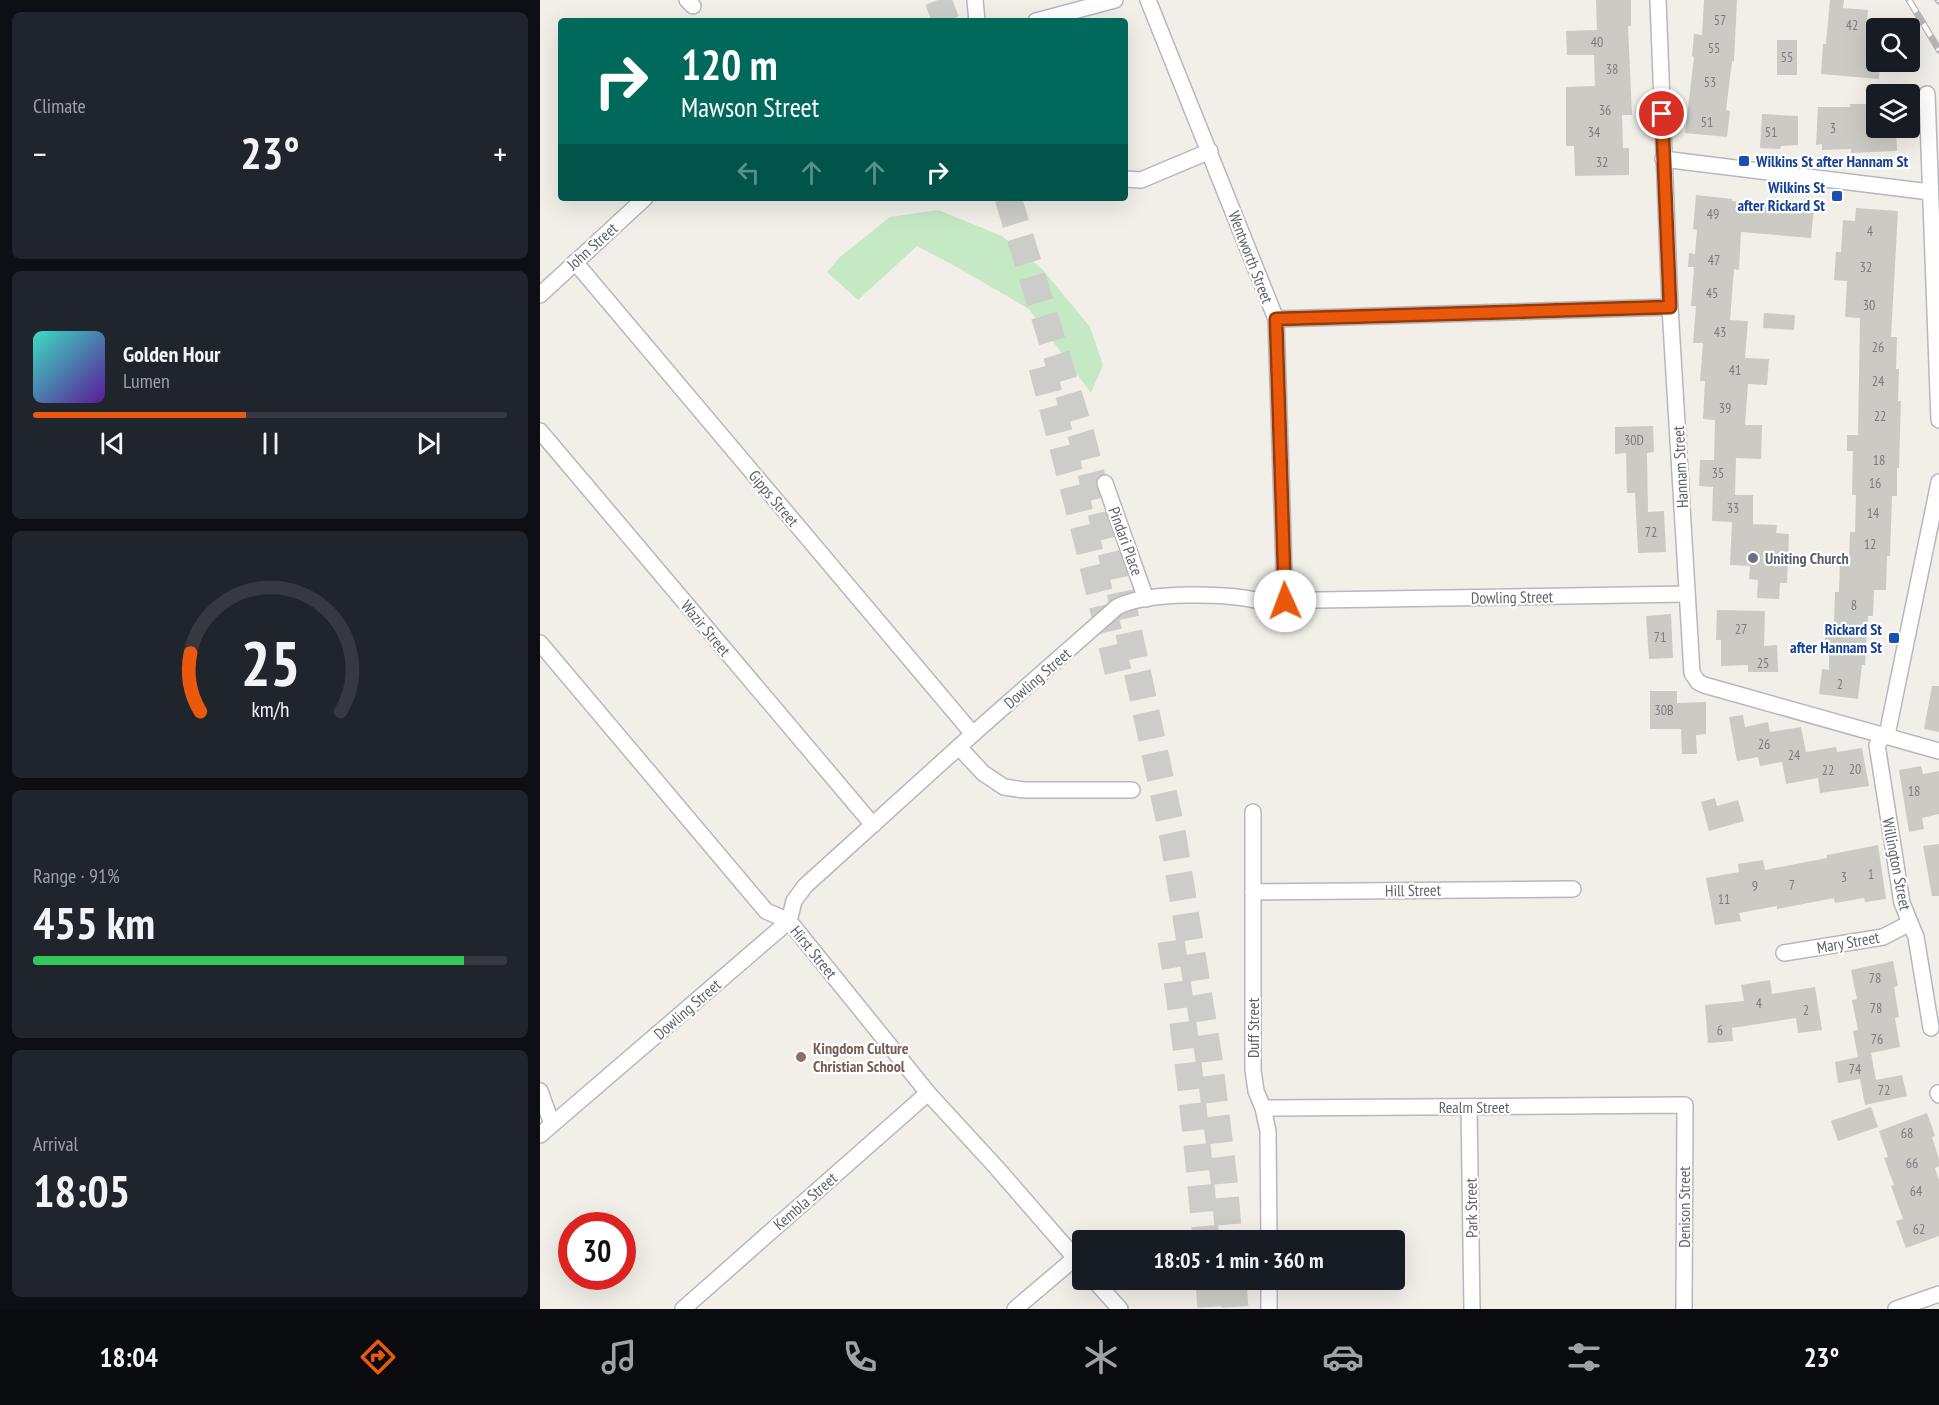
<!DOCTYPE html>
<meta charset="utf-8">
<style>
:root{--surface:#171b24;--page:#20242c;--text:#f1f3f6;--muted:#9ea1a6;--line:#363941;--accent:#ea580c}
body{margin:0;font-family:"PT Sans Narrow",sans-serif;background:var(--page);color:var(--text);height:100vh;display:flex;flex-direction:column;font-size:22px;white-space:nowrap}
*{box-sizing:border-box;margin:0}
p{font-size:20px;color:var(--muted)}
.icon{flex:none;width:33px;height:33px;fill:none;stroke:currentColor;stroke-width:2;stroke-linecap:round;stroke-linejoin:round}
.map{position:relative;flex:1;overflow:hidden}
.sheet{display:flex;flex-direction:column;gap:12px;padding:12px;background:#0d0f14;width:540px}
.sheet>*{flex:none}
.hud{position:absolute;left:18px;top:18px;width:570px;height:183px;border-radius:6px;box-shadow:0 6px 24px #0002;background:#00695c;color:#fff;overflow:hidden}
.buttons{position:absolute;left:1326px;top:18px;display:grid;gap:12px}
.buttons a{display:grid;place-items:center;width:54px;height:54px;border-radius:6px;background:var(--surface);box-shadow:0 6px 24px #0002;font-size:30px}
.speed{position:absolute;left:18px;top:1212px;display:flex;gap:12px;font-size:30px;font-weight:700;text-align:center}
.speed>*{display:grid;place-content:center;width:78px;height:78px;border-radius:50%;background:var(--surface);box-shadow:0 6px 24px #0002;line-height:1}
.speed .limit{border:9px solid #d22;background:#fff;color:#111}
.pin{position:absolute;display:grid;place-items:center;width:51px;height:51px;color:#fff;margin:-26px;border:3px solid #fff;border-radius:50%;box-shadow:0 2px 6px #0007}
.me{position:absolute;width:66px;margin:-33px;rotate:358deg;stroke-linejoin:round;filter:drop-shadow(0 0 4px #0008)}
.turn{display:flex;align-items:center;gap:21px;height:126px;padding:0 24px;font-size:27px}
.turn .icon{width:78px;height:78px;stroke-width:2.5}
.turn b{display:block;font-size:42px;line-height:51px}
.lanes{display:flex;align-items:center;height:57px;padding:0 24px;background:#0003;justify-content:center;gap:30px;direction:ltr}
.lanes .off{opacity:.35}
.big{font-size:45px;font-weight:800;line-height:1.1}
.sheet .tile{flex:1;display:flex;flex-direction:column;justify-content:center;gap:9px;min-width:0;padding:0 21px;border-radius:9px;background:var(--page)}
.sheet .dial{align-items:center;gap:0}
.dial svg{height:156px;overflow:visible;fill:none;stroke:var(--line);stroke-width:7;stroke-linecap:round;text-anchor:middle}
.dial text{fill:var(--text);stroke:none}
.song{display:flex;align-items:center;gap:18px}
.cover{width:72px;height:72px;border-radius:9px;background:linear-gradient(135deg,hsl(170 70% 55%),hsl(270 70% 35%))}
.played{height:6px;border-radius:3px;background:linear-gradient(90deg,var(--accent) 45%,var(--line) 45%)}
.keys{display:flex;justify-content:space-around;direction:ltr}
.heat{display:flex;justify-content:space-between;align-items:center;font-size:33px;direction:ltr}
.charge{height:9px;border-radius:4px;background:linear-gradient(90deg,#34c759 91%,var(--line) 0)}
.trip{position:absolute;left:532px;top:1230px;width:333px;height:60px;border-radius:6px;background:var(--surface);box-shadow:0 6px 24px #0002;font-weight:800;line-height:60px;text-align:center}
.menu{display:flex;height:96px;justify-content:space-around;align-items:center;background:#090b0e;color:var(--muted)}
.menu .icon{width:42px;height:42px}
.menu .active{color:var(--accent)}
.menu b{font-size:27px;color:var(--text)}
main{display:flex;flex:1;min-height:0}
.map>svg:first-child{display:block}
.green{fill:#c5e8c5}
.building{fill:#cccac5}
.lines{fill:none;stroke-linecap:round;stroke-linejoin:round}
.motorway-tunnel{stroke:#ccccc8;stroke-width:27;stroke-dasharray:27 14;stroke-linecap:butt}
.minor-casing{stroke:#b5b8bc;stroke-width:18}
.minor{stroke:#fff;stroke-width:15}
.rail-casing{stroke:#b6b7b8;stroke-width:7}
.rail{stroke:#fff;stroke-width:4.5;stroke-dasharray:14;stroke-linecap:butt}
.route-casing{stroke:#983908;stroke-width:15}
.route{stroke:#ea580c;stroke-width:10}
.transit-dot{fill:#1a4fb4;stroke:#fff;stroke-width:2}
.worship-dot{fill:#6b7280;stroke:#fff;stroke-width:2}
.education-dot{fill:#8d6e63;stroke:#fff;stroke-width:2}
.labels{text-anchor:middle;stroke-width:4.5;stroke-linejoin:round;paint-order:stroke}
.number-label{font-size:14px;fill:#7a7d7f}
.transit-label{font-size:16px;font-weight:bold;fill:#164399;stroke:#fff;text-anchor:end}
.street-label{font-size:16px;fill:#5f6368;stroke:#fff}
.worship-label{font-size:16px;font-weight:bold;fill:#5b616d;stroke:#fff;text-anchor:start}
.education-label{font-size:16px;font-weight:bold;fill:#785e54;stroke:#fff;text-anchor:start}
</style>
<main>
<section class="sheet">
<div class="tile"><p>Climate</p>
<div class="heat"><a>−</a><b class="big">23°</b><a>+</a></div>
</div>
<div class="tile">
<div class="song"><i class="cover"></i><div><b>Golden Hour</b><p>Lumen</p></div></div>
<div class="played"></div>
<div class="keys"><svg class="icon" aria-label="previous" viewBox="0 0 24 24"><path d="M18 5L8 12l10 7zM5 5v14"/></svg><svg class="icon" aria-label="pause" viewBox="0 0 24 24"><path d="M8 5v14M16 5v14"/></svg><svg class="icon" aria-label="next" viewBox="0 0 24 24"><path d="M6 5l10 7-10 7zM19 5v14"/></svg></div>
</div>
<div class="tile dial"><svg viewBox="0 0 100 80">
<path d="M14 69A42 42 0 1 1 86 69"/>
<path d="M14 69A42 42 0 0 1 9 39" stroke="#ea580c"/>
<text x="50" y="56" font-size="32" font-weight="700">25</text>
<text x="50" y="72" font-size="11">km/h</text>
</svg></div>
<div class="tile"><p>Range · 91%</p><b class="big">455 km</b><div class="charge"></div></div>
<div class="tile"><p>Arrival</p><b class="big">18:05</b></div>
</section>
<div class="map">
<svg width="1399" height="1309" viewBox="0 0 1399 1309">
<rect width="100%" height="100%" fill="#f1efe8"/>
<!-- green -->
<path class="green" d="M398,210L462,236L502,269L550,327L563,365L551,393L489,309L415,266L377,246L318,300L287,272L300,257L350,217Z"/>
<!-- building -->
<g class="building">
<path d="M1056,0H1091V26H1088L1092,115H1082L1083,148H1089V175L1035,176L1034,146H1026V87L1055,86L1054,55H1027L1026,31L1057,30Z"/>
<path d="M1164,0H1197L1194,61H1192L1186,110L1190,111L1187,137L1145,133L1154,57L1152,56L1154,34L1162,35Z"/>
<path d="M1290,0H1304L1303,8L1328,10L1327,21L1337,22L1336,62H1340L1339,79L1281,74L1283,44H1286Z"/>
<rect x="1237" y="40" width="20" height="35"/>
<path d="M1310,104H1336V128H1356L1357,151L1311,153V149L1282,150V144L1276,145L1278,107H1310Z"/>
<path d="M1222,114L1258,116V145L1241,146L1240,149L1220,148Z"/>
<path d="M1156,195L1192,199V201L1274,208L1271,238L1201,232L1199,270L1194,269L1190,320L1208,321L1205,358L1229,359L1227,385L1208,384L1205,425H1222L1221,459L1196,458L1195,495H1213V524L1237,525L1236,533L1249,534L1247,583H1240L1239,599L1217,598L1218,580L1209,579L1210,566L1190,565L1192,522L1172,521L1173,487L1159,486L1160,460H1174L1175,420L1163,419L1165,381H1160L1163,343H1153L1156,306H1151L1154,267H1148L1149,253L1155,254L1157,230L1153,229Z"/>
<path d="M1316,208L1358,211L1351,337H1357L1356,369H1359L1358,401H1361L1359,468H1357V496H1352L1350,556H1347L1346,590H1334L1333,616H1328L1325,665H1322L1318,699L1279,694L1282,669L1289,670V641H1285V622H1294L1295,592H1299L1300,561L1309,562L1310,532H1315L1316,495H1312L1313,451H1307V435H1318L1320,318L1305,317L1307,281L1294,280L1296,252H1301L1303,220L1315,221Z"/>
<path d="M1224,313L1255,315L1254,330L1223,328Z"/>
<path d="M1113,426L1114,452L1107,453L1108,512L1124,511L1126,552L1098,553L1095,493H1087L1086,453L1075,454V427Z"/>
<path d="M1177,610L1225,611L1224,646L1237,645L1238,672H1208V665L1181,666V640H1176Z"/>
<path d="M1131,614L1133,658L1109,659L1106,616Z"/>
<path d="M1392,686H1399V732L1384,729Z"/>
<path d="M1110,691H1137V703L1166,702V734L1156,735L1157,754H1142L1141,729H1110Z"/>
<path d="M1203,715L1205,727L1228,722L1230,732L1261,727L1266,752L1296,747L1297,752L1322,748L1329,786L1280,793L1278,778L1246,784L1242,762L1220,766L1218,757L1197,761L1189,717Z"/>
<path d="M1381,766L1383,774L1399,771V814L1382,818L1384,829L1369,832L1359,770Z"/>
<path d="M1175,798L1177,806L1198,800L1204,821L1169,831L1161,802Z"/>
<path d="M1399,844V896H1392L1383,846Z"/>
<path d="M1338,845L1346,899L1325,902L1324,898L1295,903L1294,898L1237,909V906L1199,913L1201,921L1175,925L1166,878L1199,872L1198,864L1223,860L1225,870L1287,858V855Z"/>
<path d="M1353,961L1358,986L1354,987L1359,1017L1355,1018L1360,1047L1331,1053L1336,1080L1362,1075L1367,1096L1325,1105L1320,1079L1298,1083L1295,1062L1318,1057L1313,1031L1318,1030L1312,1000L1317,999L1311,970Z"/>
<path d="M1230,980L1232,994L1275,987L1282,1030L1258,1033L1256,1018L1192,1028L1193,1041L1168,1043L1165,1005L1204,1001L1201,985Z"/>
<path d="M1331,1107L1338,1127L1298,1141L1291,1121Z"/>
<path d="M1387,1113L1395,1136L1392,1137L1399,1159V1166L1395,1168L1399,1180V1236L1366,1248L1356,1221L1363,1219L1351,1186L1354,1185L1344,1158L1348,1157L1339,1131Z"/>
</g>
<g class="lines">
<!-- motorway-tunnel -->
<g class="motorway-tunnel">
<path d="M398,0L406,21"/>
<path d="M468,198L542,438L574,564L633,837L669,1059L684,1180L689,1240"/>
<path d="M502,367L547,540L580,680"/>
<path d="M631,941C647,1040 657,1140 666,1240"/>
<path d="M669,1280L671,1309"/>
<path d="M693,1280L695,1309"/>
</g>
<!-- minor casing -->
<g class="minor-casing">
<g id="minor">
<path d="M147,0L153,6"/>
<path d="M435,0L437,21"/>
<path d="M608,0L736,319L745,601"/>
<path d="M1118,0L1130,307L1152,673L1158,682L1164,685L1399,751"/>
<path d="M496,21L575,0"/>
<path d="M1387,94L1399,420"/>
<path d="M1123,159L1390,192"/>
<path d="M585,179L601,180L670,151"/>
<path d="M35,262L433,734"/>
<path d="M0,295L105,198"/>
<path d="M736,319L1130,307"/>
<path d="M0,431L333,825"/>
<path d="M565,483L606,599"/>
<path d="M0,643L226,911L249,921L388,1093L456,1167L543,1267"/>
<path d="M419,747L443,773L464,787L484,790H592"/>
<path d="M713,812V1070L716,1091L723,1108L728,1131L729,1240"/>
<path d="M713,892L1033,889"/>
<path d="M1244,953L1343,937L1370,923"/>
<path d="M1391,1028L1376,937L1362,903L1337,745L1348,730L1399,482"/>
<path d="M0,1091L12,1124"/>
<path d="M1398,1093L1399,1095"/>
<path d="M929,1107L932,1309"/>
<path d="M723,1108L1145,1105L1144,1309"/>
<path d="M0,1135L249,921L254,901L265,886L433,734L577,607C607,591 687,593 720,601L1147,594"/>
<path d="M554,1280L580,1309"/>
<path d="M143,1309L388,1093"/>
<path d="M475,1309L535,1258"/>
<path d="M729,1309V1280"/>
<path d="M1356,1309L1399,1294"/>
</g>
</g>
<!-- minor -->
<use href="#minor" class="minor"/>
<!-- rail casing -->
<g class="rail-casing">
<g id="rail">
<path d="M1369,0L1399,50"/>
<path d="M1398,0L1399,1"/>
</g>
</g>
<!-- rail -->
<use href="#rail" class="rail"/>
</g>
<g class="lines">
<!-- route casing -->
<g class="route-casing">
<path id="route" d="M745,601L736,319L1130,307L1122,114"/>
</g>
<!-- route -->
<use href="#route" class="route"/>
</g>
<!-- markers -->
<g class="transit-dot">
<rect x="1198" y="155" width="12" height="12" rx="3"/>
<rect x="1291" y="190" width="12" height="12" rx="3"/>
<rect x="1348" y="632" width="12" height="12" rx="3"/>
</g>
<circle class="worship-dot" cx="1213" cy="558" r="6"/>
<circle class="education-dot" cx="261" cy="1057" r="6"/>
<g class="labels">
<!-- number labels -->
<g class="number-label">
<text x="1180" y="25">57</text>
<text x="1312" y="30">42</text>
<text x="1057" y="47">40</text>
<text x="1174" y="53">55</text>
<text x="1247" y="62">55</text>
<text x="1072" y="74">38</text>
<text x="1170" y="87">53</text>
<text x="1065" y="115">36</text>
<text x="1167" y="127">51</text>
<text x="1293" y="133">3</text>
<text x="1054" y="137">34</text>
<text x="1231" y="137">51</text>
<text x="1062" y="167">32</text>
<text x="1173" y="219">49</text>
<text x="1330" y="236">4</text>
<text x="1174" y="265">47</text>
<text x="1326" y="272">32</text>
<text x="1172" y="298">45</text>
<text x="1329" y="310">30</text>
<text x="1180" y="337">43</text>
<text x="1338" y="352">26</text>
<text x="1195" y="375">41</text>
<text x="1338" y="386">24</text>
<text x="1185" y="413">39</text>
<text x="1340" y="421">22</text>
<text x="1094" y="445">30D</text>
<text x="1339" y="465">18</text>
<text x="1178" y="478">35</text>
<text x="1335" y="488">16</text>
<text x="1193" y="513">33</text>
<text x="1333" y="518">14</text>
<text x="1111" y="537">72</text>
<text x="1330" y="549">12</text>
<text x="1314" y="610">8</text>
<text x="1201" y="634">27</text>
<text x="1120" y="642">71</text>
<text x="1223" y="668">25</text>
<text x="1300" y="689">2</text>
<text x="1124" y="715">30B</text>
<text x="1224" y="749">26</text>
<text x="1254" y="760">24</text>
<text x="1315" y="774">20</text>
<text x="1288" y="775">22</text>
<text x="1374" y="796">18</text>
<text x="1331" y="879">1</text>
<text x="1304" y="882">3</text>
<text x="1252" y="890">7</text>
<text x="1215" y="891">9</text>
<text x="1184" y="904">11</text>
<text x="1335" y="983">78</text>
<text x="1219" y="1008">4</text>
<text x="1336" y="1013">78</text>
<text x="1266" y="1015">2</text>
<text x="1180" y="1035">6</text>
<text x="1337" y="1044">76</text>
<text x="1315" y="1074">74</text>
<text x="1344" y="1095">72</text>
<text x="1367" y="1138">68</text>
<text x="1372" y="1168">66</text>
<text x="1376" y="1196">64</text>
<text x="1379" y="1234">62</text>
</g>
<!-- transit labels -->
<g class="transit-label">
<text x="1216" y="167" text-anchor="start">Wilkins St after Hannam St</text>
<text x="1285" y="193">Wilkins St<tspan x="1285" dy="18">after Rickard St</tspan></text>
<text x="1342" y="635">Rickard St<tspan x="1342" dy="18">after Hannam St</tspan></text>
</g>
<!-- street labels -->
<g class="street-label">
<text transform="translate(52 246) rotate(-42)" y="6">John Street</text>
<text transform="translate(711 257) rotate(69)" y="6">Wentworth Street</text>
<text transform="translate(1140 467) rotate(-93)" y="6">Hannam Street</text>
<text transform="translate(234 498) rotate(50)" y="6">Gipps Street</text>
<text transform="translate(586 541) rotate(70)" y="6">Pindari Place</text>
<text transform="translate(972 597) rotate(-1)" y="6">Dowling Street</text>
<text transform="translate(166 628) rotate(50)" y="6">Wazir Street</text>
<text transform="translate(497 678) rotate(-41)" y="6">Dowling Street</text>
<text transform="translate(1357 864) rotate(79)" y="6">Willington Street</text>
<text transform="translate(873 890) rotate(-1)" y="6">Hill Street</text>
<text transform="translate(1308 942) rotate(-10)" y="6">Mary Street</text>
<text transform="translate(274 952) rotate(51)" y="6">Hirst Street</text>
<text transform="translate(147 1009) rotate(-41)" y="6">Dowling Street</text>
<text transform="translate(713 1028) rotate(-90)" y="6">Duff Street</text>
<text x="934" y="1113">Realm Street</text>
<text transform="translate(265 1201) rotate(-41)" y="6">Kembla Street</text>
<text transform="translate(1144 1207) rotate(-90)" y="6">Denison Street</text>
<text transform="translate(931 1208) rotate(-91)" y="6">Park Street</text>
</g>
<!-- worship labels -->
<g class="worship-label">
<text x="1225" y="564">Uniting Church</text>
</g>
<!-- education labels -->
<g class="education-label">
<text x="273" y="1054">Kingdom Culture<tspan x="273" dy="18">Christian School</tspan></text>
</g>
</g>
</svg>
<div class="buttons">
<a><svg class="icon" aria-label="search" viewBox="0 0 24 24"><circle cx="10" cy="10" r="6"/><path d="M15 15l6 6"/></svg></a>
<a><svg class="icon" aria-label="layers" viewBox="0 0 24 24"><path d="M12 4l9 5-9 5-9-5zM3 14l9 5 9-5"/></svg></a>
</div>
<div class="speed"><div class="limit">30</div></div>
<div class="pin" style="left:1122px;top:114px;background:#d93025"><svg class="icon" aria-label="arrive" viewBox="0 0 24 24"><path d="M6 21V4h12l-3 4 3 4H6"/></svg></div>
<svg class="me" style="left:745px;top:601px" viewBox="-20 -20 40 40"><circle r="19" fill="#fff"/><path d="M0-13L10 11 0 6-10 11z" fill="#ea580c"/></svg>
<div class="trip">18:05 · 1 min · 360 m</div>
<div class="hud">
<div class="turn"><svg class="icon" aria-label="right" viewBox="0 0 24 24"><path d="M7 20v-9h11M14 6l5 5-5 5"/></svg><div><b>120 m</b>Mawson Street</div></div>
<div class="lanes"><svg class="icon off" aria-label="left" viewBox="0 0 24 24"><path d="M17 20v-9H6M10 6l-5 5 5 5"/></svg><svg class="icon off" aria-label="ahead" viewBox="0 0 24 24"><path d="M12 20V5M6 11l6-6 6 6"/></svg><svg class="icon off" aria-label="ahead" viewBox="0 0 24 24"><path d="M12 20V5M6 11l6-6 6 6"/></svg><svg class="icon" aria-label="right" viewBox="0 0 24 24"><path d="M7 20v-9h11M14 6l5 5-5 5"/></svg></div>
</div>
</div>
</main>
<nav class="menu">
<b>18:04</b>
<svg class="icon active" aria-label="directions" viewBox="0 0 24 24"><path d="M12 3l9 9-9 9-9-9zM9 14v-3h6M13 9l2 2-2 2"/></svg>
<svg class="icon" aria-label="music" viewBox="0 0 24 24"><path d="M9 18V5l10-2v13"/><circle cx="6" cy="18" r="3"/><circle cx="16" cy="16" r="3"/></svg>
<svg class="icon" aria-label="phone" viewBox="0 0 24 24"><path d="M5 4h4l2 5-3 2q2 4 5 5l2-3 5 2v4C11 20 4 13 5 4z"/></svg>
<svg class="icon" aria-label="climate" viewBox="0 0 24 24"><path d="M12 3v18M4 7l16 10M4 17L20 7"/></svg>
<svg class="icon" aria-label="car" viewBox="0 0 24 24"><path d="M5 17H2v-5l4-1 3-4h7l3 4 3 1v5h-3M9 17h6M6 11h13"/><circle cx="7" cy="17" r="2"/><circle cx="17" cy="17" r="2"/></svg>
<svg class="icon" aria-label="filters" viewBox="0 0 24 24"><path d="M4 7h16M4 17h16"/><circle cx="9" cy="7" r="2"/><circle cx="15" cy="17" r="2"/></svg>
<b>23°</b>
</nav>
